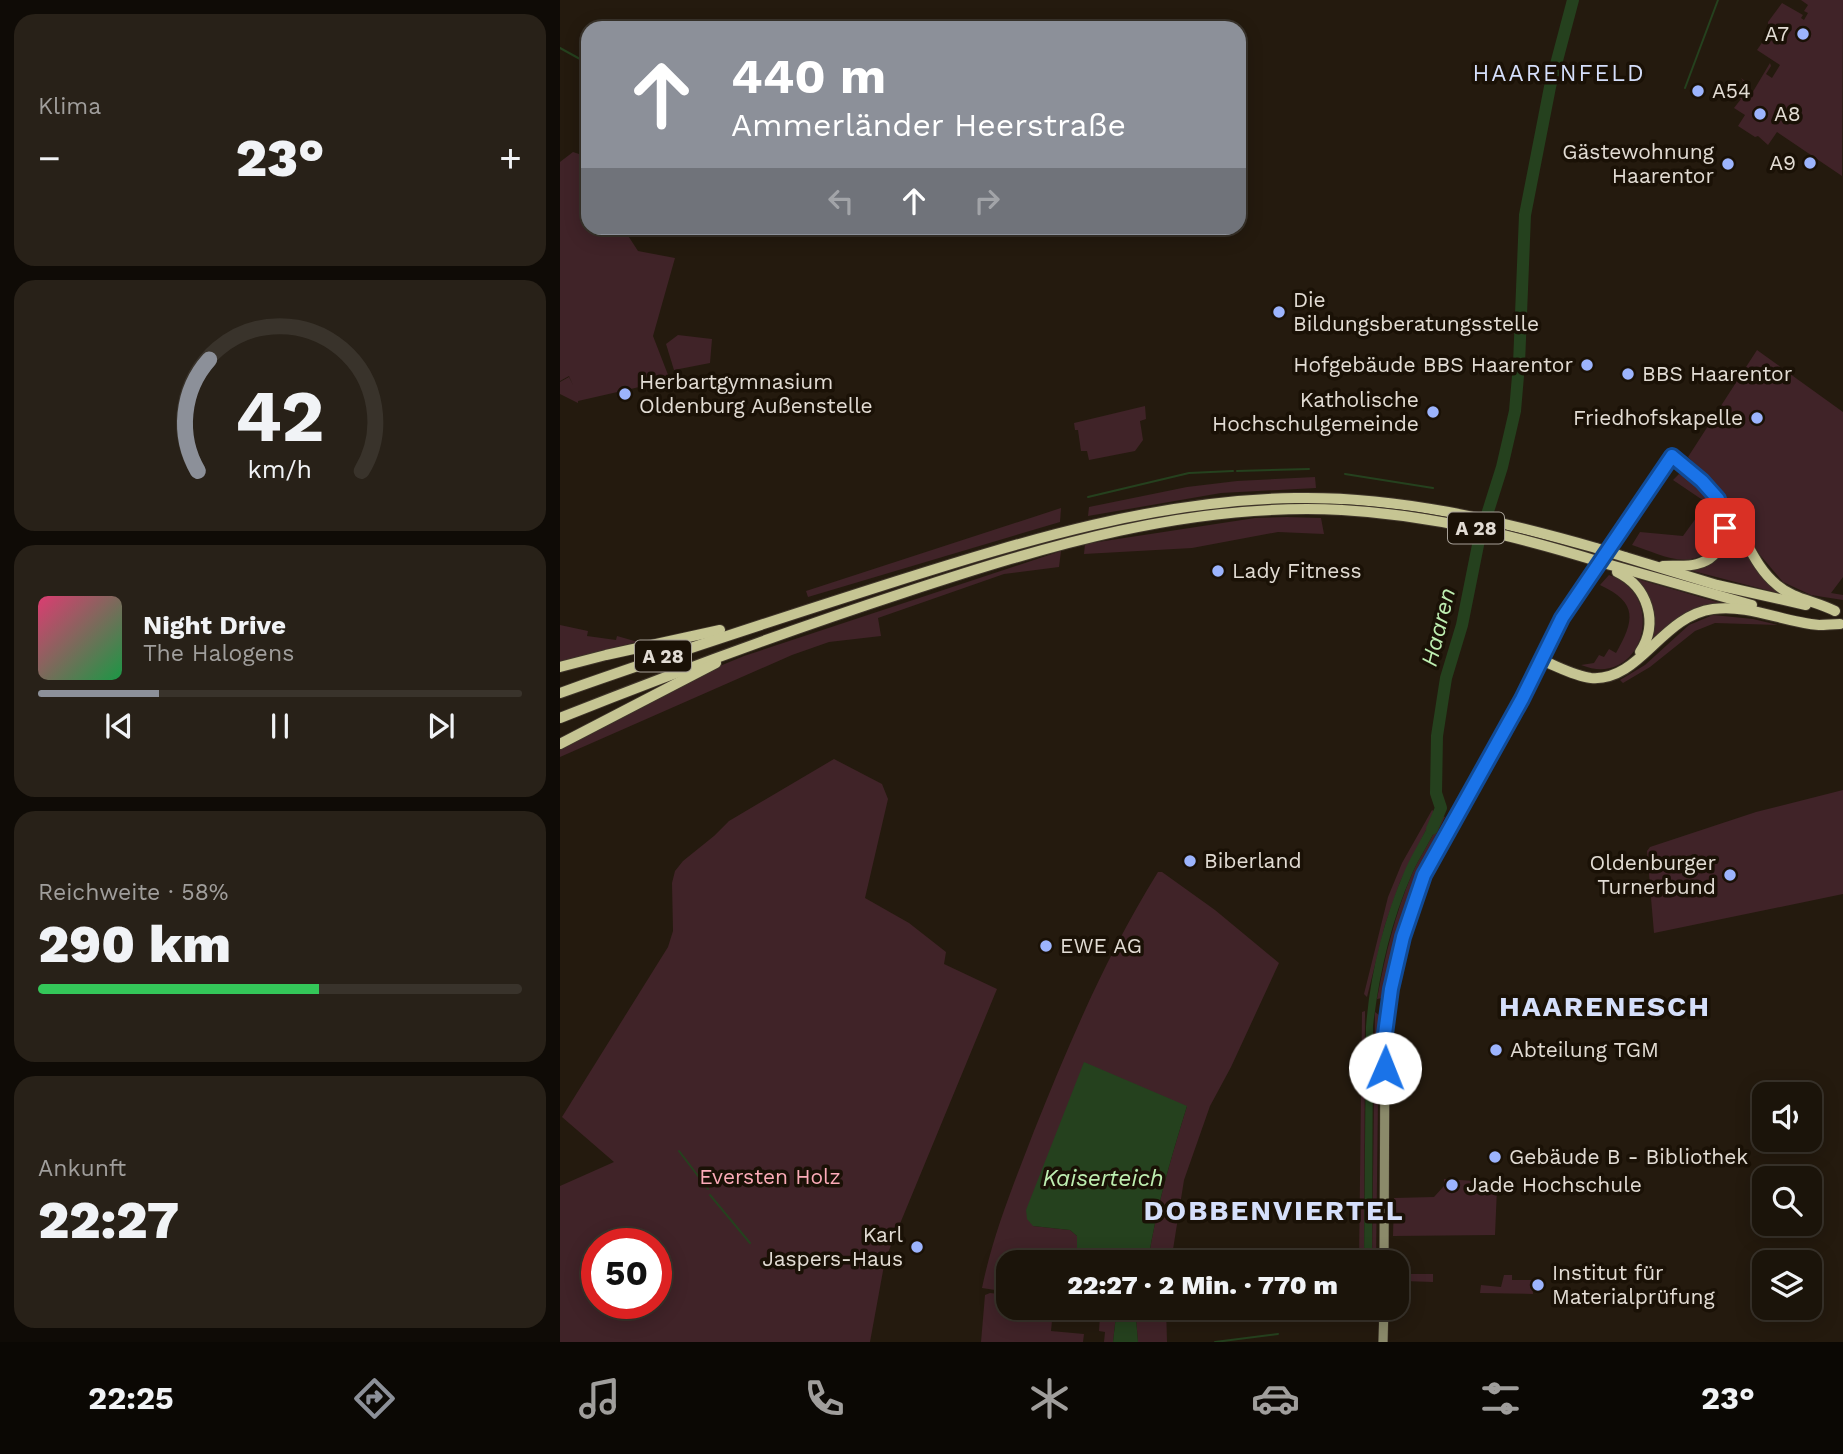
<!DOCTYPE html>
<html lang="de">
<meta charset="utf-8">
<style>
:root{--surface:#1b140a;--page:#282118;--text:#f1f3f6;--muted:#a09e9c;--line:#39332b;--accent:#8c9099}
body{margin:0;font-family:"Work Sans",sans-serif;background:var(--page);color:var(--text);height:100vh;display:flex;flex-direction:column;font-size:26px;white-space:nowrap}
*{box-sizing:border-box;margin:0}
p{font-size:23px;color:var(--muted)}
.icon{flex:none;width:38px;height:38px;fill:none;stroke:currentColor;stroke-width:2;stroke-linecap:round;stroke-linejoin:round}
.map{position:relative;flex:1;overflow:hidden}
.drawer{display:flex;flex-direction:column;gap:14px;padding:14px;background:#0f0b06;width:560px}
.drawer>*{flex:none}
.top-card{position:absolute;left:21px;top:21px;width:665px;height:214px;border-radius:21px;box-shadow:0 4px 18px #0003,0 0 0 2px var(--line);background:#8c9099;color:#fff;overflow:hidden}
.fabs{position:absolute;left:1192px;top:1082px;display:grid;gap:14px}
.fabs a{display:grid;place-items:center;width:70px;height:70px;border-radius:14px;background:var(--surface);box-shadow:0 4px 18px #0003,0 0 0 2px var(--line);font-size:35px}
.speed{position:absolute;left:21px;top:1228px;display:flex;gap:14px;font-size:35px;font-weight:700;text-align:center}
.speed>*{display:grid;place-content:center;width:91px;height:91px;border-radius:50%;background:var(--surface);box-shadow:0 4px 18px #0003,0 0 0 2px var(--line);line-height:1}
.speed .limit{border:10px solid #d22;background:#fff;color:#111}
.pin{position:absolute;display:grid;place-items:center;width:60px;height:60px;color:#fff;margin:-30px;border-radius:14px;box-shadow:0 4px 10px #0006}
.me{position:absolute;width:77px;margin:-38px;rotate:1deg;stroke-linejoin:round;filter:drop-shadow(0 0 5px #0008)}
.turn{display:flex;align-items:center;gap:24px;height:147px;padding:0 35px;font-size:32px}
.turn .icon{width:91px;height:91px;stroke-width:2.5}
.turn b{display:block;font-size:49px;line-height:60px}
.lanes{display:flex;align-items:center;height:66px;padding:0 35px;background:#0003;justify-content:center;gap:35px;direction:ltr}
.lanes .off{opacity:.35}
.big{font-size:52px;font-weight:800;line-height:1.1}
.drawer .widget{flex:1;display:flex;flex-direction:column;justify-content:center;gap:10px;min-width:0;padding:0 24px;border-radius:21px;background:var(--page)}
.drawer .dial{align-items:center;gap:0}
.dial svg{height:182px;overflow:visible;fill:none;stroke:var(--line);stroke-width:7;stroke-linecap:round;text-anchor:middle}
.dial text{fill:var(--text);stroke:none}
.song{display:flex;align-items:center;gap:21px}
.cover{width:84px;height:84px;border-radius:10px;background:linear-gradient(135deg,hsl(340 70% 55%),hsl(140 70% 35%))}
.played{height:7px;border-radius:4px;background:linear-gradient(90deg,var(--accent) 25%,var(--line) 25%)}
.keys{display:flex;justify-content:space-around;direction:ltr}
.heat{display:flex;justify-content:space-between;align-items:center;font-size:38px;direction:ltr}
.charge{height:10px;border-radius:5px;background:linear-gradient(90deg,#34c759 58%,var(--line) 0)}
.trip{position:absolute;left:436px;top:1250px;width:413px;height:70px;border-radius:21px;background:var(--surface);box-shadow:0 4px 18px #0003,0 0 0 2px var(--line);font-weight:800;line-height:70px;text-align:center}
.tabs{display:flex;height:112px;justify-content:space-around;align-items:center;background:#0b0804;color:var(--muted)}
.tabs .icon{width:49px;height:49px}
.tabs .selected{color:var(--accent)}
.tabs b{font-size:32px;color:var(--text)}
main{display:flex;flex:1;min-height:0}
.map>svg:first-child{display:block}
.green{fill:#402328;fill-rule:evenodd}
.water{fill:#25411e}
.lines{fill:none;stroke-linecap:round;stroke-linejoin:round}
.stream{stroke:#25411e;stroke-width:2}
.river{stroke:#25411e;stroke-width:12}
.secondary-casing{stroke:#3f352a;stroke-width:10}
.motorway-casing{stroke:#3f352a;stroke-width:12}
.secondary{stroke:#8b8a6a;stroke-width:9}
.motorway{stroke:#c6c593;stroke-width:10}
.motorway-bridge-casing{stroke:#3f352a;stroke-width:12;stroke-linecap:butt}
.motorway-bridge{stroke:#c6c593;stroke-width:10}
.route-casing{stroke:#114b97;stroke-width:18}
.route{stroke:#1a73e8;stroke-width:12}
.poi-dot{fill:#9cb4fd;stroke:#1a1106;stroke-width:2.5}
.labels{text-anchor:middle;stroke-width:7;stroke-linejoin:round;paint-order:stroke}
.shield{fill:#1a1106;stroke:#a69f96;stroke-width:2}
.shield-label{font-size:19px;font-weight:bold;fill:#e2dcd4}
.poi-label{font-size:21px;fill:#e2dcd4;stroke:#1a1106;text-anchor:start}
.park-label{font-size:21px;fill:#fcabb8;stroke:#1a1106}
.neighbourhood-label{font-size:23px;letter-spacing:2px;fill:#d5dffb;stroke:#1a1106}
.water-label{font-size:23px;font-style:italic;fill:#beefb1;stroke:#1a1106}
.district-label{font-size:28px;font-weight:bold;letter-spacing:2px;fill:#d5dffb;stroke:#1a1106}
</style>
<main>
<section class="drawer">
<div class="widget"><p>Klima</p>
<div class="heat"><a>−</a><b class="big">23°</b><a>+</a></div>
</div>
<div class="widget dial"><svg viewBox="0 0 100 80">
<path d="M14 69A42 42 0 1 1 86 69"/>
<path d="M14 69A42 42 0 0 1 19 20" stroke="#8c9099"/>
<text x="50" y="56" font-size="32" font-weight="700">42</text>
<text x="50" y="72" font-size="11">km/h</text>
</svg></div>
<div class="widget">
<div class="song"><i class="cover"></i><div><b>Night Drive</b><p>The Halogens</p></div></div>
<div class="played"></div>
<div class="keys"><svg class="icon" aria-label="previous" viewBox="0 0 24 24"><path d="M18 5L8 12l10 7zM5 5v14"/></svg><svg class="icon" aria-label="pause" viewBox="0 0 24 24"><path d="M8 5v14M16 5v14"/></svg><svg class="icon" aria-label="next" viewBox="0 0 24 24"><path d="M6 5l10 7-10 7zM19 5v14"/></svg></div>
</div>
<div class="widget"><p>Reichweite · 58%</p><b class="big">290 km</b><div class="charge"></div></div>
<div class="widget"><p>Ankunft</p><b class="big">22:27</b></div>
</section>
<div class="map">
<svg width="1283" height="1342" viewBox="0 0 1283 1342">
<rect width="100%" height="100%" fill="#241a0e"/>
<!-- green -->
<g class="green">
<path d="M1241,0H1283L1282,176L1217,132L1208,145L1198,136L1195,137L1178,126L1185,115L1174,108L1181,99L1171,92L1174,88L1177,89L1183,81L1181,78L1185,81L1180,88L1191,95L1210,63L1211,66L1206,74L1212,78L1220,65L1197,50L1208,34V22L1222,3L1243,15L1241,18L1244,20L1248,13L1244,11L1248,5Z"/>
<path d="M13,152L28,157V228H63L78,251L115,258L93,336L110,380L18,401V403L0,394V382L9,377L13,385L9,376L0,381V162Z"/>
<path d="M118,335L152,339L150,363L114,370L106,344Z"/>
<path d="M1197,350L1283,412V577L1271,593L1283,595V600L1251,595L1223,582L1200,555L1162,492L1128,457Z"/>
<path d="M585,406L586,419L580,421L583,440L575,451L529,460L527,451H521L518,430H515L514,423Z"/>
<path d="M1119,474C1153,487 1183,549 1131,559C1113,563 1089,550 1072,545L1080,532L1123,536L1147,503L1113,480Z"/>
<path d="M755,477L756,488L661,493L528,516L529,507L627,487L677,481Z"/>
<path d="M501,508L500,522L248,597L246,591Z"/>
<path d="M1166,513L1222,594L1129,570L1156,557Z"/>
<path d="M727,517L761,518L764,534L718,532L632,548L524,554L525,544L695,518Z"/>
<path d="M501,551L499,567L444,574L318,618L321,636L269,642L232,655L0,757V744L121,682L184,656Z"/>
<path d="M1049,575C1109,595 1083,690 1021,665L1034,663L1039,655L1044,657L1049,649L1056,653C1074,621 1079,603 1040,585Z"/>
<path d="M1074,578L1164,604L1143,609L1092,643L1089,641L1092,631Z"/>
<path d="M1153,615L1193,619L1218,625L1155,623L1135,631L1090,667L1063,683L1060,680L1085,665L1129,625Z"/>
<path d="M0,625L28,631L27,636L56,640L57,636L78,642L0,662Z"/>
<path d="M274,759L322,784L328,799L305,898L349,923L386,952L384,964L437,989L325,1260L310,1342H0V1186L54,1162L2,1117L108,947L113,931L112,883L115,871L123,861L154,836L169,821ZM96,1244V1304H37V1244Z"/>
<path d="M1283,790V894L1094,933L1087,851L1090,847L1196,812Z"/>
<path d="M872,810L875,812L840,882L825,925L807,997L804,994L828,897L842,863Z"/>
<path d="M882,816L885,817C855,875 833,933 822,998L817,999C825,956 835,914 852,874C861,854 874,836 882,816Z"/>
<path d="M598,872H602L655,910L719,963L671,1067L650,1106L624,1180L611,1262H588C596,1208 611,1158 627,1106L473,1226L510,1230L517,1236V1262H448V1292L422,1288C433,1234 454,1183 474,1131C510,1041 547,954 598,872Z"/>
<path d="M805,1011L804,1262H799L802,1012Z"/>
<path d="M815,1012L819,1015L816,1262H812Z"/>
<path d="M884,1179L915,1181L920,1187L937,1188L935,1235L833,1236L834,1198L874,1197L884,1186Z"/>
<path d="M837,1274H873V1282L843,1281V1300H837Z"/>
<path d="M944,1275H952V1280H972L973,1294L920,1293L921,1285L941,1287Z"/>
<path d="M430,1293L448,1295V1307H557L553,1342H544L545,1332L539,1331L540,1315L493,1310L491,1331L524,1334L523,1342H421L425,1295Z"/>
<path d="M575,1307H606L607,1342H578Z"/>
</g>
<!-- water -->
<g class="water">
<path d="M875,812L882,816C874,836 861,854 852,874C831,921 819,975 813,1026L812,1262H804L806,1027C810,974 824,918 845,870C854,850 866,832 875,812Z"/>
<path d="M524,1062L627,1106C611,1158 596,1208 588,1262H517V1236L510,1230L473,1226L467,1219L466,1210Z"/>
<path d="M557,1307H575L578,1342H553Z"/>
</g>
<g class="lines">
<!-- stream -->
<g class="stream">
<path d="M1008,0L1012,5"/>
<path d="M0,48L20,59"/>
<path d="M1125,88L1158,0"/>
<path d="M677,471L749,469"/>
<path d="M785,474L873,488"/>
<path d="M528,497L629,473L673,471"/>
<path d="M119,1151L148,1189"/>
<path d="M150,1195L190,1243"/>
<path d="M655,1342L718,1334"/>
</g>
<!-- river -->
<path class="river" d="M872,829L881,808L876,793L877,736L886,678L902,625L919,540L942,467L955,411L959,364L965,215L990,87L1013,0"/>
<!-- secondary casing -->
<g class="secondary-casing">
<g id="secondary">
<path d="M824,1262L825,1034L838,955L851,910L872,860L962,699L1002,618L1112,456"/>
<path d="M823,1342L824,1307"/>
</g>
</g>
<!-- motorway casing -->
<g class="motorway-casing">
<g id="motorway">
<path d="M1112,456C1135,474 1157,493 1172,518C1187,540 1195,567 1217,585C1233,599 1256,601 1275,611"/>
<path d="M1065,557L1157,585L1246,605"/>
<path d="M1047,564L1192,605"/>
<path d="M1103,566C1114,565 1127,567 1137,564C1165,557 1168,528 1160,505"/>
<path d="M1057,572C1088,587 1099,623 1080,652"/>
<path d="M981,660C997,666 1014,676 1031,678C1080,682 1101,616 1153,609C1189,604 1223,622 1259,625C1266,625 1273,624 1280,624"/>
<path d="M0,667L46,655L160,630"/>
<path d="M0,693C112,653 224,617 337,581C467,540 597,500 735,498C838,496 937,520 1036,548"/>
<path d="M0,718C113,673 227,631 343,593C486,546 630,502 782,510"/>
<path d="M0,744L156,663"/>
</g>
</g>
<!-- secondary -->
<use href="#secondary" class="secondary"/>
<!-- motorway -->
<use href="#motorway" class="motorway"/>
<!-- motorway-bridge casing -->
<g class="motorway-bridge-casing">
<g id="motorway-bridge">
<path d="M782,510C873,515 960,537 1047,564"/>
<path d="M1036,548L1065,557"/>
</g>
</g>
<!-- motorway-bridge -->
<use href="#motorway-bridge" class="motorway-bridge"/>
</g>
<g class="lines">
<!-- route casing -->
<g class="route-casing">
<path id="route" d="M825,1068V1034L831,989L843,937L864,875L962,699L1002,618L1112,456L1142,481L1158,499L1165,528"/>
</g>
<!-- route -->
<use href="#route" class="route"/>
</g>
<!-- markers -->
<g class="poi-dot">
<circle cx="1243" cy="34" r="7"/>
<circle cx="1138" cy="91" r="7"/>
<circle cx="1200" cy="114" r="7"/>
<circle cx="1250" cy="163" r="7"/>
<circle cx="1168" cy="164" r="7"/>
<circle cx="719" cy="312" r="7"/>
<circle cx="1027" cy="365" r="7"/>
<circle cx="1068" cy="374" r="7"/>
<circle cx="65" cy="394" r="7"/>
<circle cx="873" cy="412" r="7"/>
<circle cx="1197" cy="418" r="7"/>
<circle cx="658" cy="571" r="7"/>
<circle cx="630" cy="861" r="7"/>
<circle cx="1170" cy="875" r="7"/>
<circle cx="486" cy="946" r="7"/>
<circle cx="936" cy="1050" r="7"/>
<circle cx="935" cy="1157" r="7"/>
<circle cx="892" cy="1185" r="7"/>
<circle cx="357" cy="1247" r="7"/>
<circle cx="978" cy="1285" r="7"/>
</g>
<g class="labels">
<!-- shield labels -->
<g class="shield">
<rect x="888" y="512.5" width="56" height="31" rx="5"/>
<rect x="75" y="640.5" width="56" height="31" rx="5"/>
</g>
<g class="shield-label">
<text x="916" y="535">A 28</text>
<text x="103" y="663">A 28</text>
</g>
<!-- poi labels -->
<g class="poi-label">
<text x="1229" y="41" text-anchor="end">A7</text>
<text x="1152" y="98">A54</text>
<text x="1214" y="121">A8</text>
<text x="1154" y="159" text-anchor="end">Gästewohnung<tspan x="1154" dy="24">Haarentor</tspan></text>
<text x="1236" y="170" text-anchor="end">A9</text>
<text x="733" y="307">Die<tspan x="733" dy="24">Bildungsberatungsstelle</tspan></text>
<text x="1013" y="372" text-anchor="end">Hofgebäude BBS Haarentor</text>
<text x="1082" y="381">BBS Haarentor</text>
<text x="79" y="389">Herbartgymnasium<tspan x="79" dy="24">Oldenburg Außenstelle</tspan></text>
<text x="859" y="407" text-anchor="end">Katholische<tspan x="859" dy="24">Hochschulgemeinde</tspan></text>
<text x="1183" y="425" text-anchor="end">Friedhofskapelle</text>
<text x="672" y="578">Lady Fitness</text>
<text x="644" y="868">Biberland</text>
<text x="1156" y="870" text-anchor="end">Oldenburger<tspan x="1156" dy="24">Turnerbund</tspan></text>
<text x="500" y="953">EWE AG</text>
<text x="950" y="1057">Abteilung TGM</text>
<text x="949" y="1164">Gebäude B - Bibliothek</text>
<text x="906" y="1192">Jade Hochschule</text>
<text x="343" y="1242" text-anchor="end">Karl<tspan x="343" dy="24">Jaspers-Haus</tspan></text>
<text x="992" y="1280">Institut für<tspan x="992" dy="24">Materialprüfung</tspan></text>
</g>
<!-- park labels -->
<g class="park-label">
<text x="210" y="1184">Eversten Holz</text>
</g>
<!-- neighbourhood labels -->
<g class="neighbourhood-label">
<text x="999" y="81">HAARENFELD</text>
</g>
<!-- water labels -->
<g class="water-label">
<text transform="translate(878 627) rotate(-76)" y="8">Haaren</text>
<text x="543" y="1186">Kaiserteich</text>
</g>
<!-- district labels -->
<g class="district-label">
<text x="1045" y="1016">HAARENESCH</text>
<text x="714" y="1220">DOBBENVIERTEL</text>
</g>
</g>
</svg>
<div class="fabs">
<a><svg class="icon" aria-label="sound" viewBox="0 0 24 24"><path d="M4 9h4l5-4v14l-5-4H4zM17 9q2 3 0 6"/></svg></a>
<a><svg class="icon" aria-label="search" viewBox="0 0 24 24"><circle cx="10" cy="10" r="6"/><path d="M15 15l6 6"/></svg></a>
<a><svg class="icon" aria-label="layers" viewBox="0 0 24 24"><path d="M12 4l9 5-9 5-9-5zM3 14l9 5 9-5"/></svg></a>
</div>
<div class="speed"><div class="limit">50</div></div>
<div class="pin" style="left:1165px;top:528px;background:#d93025"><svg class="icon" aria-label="arrive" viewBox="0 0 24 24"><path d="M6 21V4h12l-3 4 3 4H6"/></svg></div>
<svg class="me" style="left:825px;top:1068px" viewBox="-20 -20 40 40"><circle r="19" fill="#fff"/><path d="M0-13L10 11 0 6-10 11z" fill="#1a73e8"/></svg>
<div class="trip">22:27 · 2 Min. · 770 m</div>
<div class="top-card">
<div class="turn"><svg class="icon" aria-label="ahead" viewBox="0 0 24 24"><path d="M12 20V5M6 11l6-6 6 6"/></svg><div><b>440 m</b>Ammerländer Heerstraße</div></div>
<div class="lanes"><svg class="icon off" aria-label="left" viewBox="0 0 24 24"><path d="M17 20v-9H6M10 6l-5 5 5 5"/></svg><svg class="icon" aria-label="ahead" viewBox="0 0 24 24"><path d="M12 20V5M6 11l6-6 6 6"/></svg><svg class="icon off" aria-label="right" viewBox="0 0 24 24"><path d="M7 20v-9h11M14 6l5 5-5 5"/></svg></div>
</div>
</div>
</main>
<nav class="tabs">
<b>22:25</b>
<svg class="icon selected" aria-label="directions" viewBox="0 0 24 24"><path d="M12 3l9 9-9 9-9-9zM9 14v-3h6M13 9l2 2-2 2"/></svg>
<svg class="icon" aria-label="music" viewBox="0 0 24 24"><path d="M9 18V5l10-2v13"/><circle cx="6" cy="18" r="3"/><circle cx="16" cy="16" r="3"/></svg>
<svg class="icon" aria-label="phone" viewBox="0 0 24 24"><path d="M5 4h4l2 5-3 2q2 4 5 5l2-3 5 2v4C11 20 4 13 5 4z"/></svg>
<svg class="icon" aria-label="climate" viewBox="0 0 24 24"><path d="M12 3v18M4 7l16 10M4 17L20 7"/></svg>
<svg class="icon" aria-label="car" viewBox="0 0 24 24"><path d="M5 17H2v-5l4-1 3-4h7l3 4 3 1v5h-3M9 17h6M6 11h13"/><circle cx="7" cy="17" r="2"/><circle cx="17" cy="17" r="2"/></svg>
<svg class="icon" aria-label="filters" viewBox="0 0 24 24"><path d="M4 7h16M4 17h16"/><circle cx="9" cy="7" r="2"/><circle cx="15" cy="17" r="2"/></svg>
<b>23°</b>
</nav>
